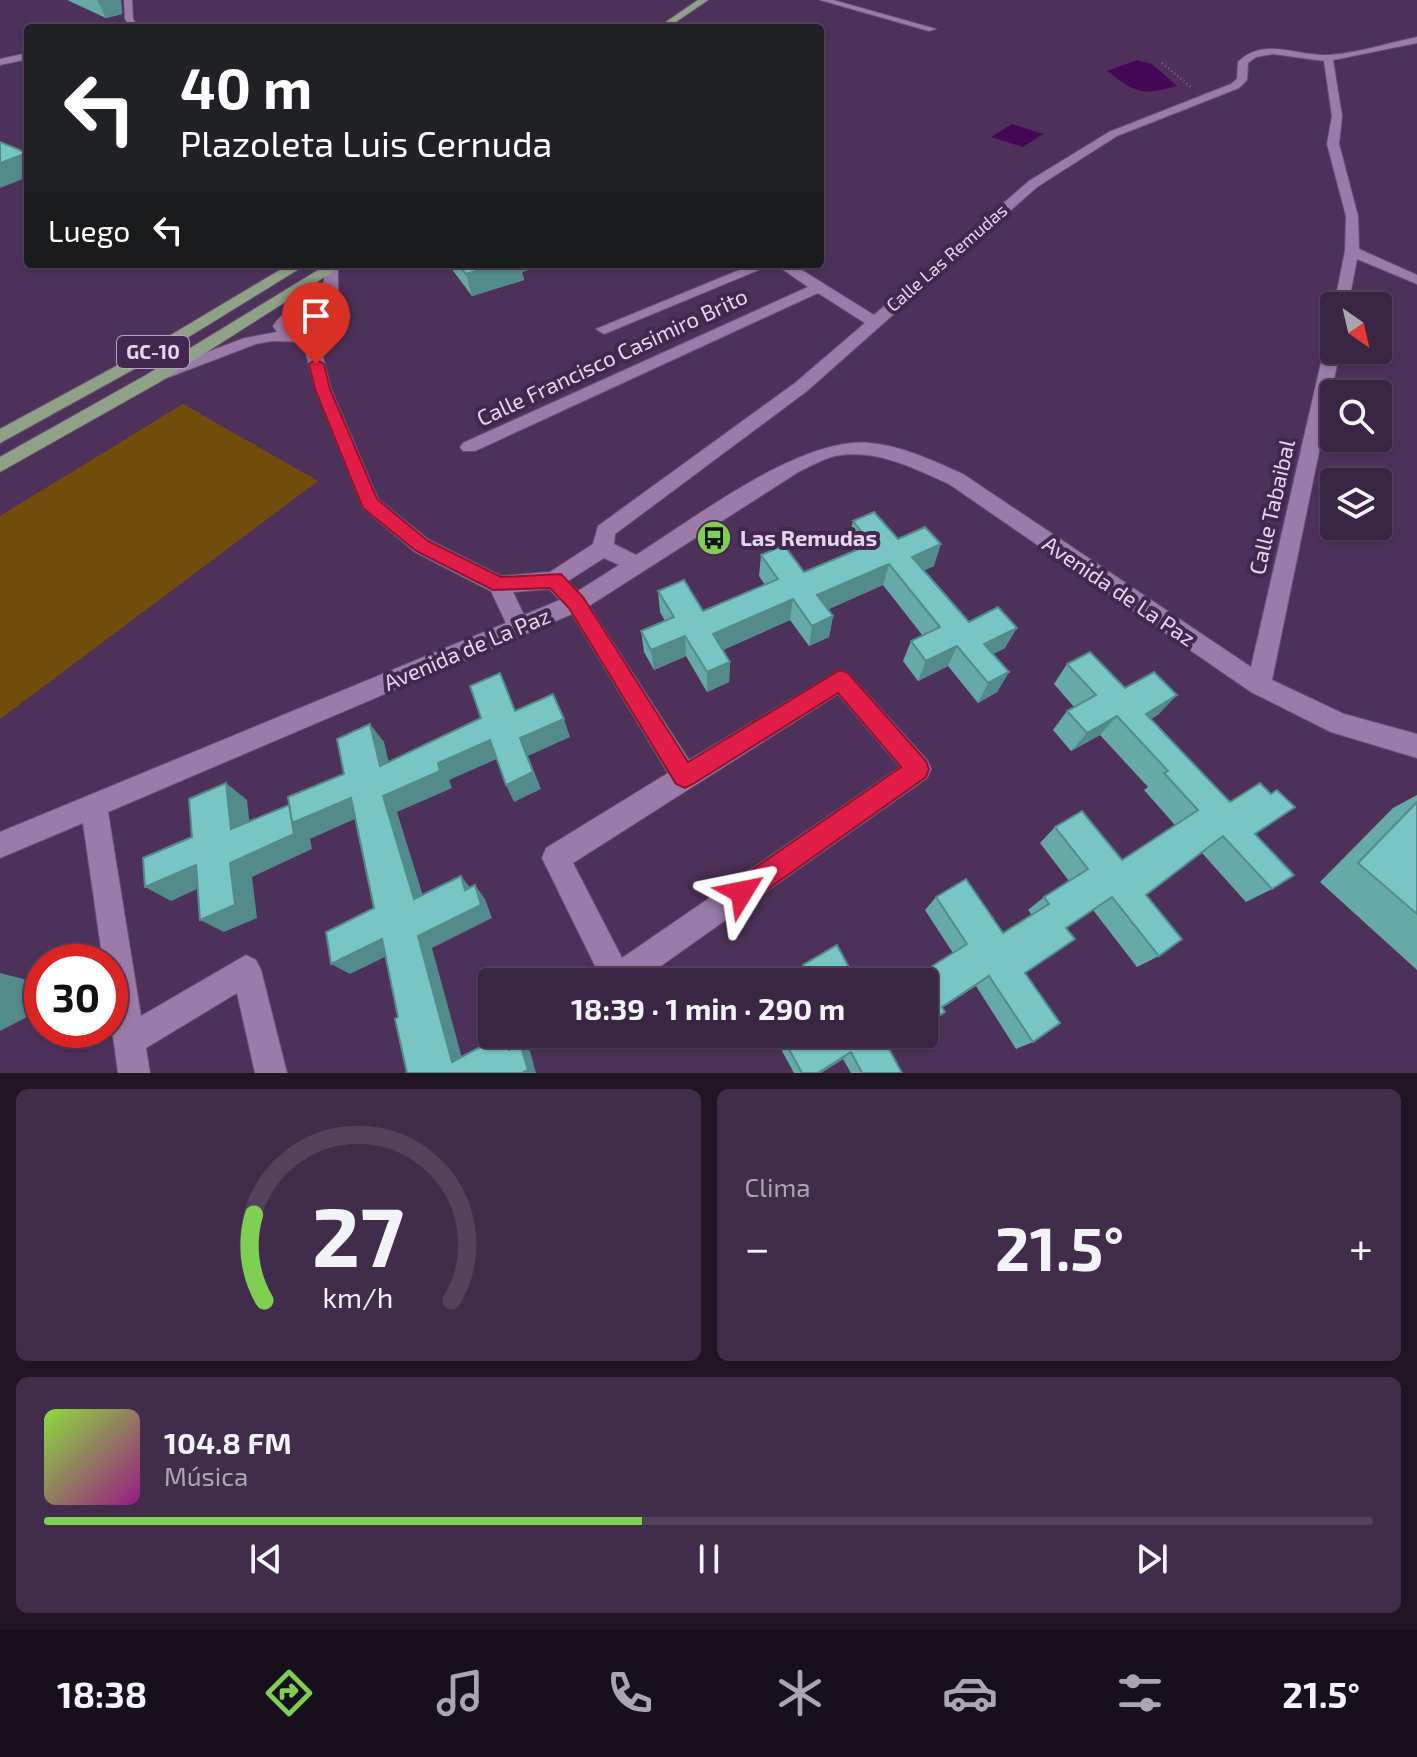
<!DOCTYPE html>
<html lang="es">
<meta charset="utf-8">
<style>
:root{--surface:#3a2544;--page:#412d4b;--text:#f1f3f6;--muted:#aba5b2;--line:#54425d;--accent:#7fd052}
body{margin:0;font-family:"Exo 2",sans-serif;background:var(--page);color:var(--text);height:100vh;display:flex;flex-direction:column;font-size:30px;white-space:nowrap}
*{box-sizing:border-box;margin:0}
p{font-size:26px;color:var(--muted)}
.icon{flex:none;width:44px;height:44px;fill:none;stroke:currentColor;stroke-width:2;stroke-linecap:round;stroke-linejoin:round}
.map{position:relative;height:1073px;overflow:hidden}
.details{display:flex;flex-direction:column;gap:16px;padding:16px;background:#201425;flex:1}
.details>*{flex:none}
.guide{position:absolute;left:24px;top:24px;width:800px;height:244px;border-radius:8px;box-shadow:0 2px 6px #0004,0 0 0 2px var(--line);background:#202124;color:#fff;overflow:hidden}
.needle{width:52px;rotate:146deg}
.buttons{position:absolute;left:1320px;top:292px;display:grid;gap:16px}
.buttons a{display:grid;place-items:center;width:72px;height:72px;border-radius:8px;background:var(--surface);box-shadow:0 2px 6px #0004,0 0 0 2px var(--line);font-size:40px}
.speed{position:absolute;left:24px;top:944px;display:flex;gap:16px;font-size:40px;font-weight:700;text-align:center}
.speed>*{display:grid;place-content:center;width:104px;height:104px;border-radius:50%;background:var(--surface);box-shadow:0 2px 6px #0004,0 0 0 2px var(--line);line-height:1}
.speed .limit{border:12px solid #d22;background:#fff;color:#111}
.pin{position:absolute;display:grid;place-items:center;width:68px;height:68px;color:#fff;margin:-82px -34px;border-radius:50% 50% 50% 0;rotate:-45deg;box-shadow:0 0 8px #0007}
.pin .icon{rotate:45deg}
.me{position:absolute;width:88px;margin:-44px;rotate:55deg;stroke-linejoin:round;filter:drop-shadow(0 0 6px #0008)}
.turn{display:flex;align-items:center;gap:28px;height:168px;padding:0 24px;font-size:36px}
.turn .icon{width:104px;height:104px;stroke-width:2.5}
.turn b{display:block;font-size:56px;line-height:68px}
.then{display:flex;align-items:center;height:76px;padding:0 24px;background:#0003;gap:16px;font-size:30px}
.big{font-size:60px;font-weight:700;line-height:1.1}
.details .tile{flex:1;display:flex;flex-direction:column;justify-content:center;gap:12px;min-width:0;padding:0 28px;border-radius:12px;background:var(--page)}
.details .dial{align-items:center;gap:0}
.dial svg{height:208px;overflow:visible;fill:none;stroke:var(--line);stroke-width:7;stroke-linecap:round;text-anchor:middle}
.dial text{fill:var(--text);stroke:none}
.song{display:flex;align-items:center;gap:24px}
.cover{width:96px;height:96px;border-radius:12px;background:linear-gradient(135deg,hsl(90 70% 55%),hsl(310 70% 35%))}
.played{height:8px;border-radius:4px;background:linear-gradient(90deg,var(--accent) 45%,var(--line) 45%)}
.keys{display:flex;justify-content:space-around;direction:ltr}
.heat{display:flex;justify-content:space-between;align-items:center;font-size:44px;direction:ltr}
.details .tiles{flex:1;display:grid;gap:16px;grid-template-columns:1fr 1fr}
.tile:last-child{grid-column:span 2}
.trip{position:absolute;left:478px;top:968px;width:460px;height:80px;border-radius:8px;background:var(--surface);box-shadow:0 2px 6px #0004,0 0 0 2px var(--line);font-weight:700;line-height:80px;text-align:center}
.menu{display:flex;height:128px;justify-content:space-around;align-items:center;background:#170f1b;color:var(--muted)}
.menu .icon{width:56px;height:56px}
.menu .on{color:var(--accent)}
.menu b{font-size:36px;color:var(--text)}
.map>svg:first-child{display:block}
.green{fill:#714d0c}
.water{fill:#440856}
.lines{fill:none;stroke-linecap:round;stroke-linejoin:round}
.minor-casing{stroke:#695073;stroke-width:2}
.major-casing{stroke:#695073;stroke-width:2}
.path{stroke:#876e91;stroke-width:2;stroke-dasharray:1 3;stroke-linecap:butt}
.minor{fill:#9b7ba9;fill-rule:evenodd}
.major{fill:#8fa186;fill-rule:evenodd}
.wall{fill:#66a9a9}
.shaded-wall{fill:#538a8a}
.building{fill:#77c5c5;stroke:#538a8a;stroke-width:2}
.route{fill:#e11d48;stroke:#92132f;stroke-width:2}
.labels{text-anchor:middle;stroke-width:8;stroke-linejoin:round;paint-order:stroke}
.far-street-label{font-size:18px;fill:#e6d5ee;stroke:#44274f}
.shield{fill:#44274f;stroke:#b5a1be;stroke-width:2}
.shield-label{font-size:20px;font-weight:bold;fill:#e6d5ee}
.street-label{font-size:22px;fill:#e6d5ee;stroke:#44274f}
.poi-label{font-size:22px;font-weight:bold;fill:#e6d5ee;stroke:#44274f;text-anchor:start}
</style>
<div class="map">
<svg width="1417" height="1073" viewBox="0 0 1417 1073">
<rect width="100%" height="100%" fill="#4e315a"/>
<!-- green -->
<path class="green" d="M183,404L318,481L0,719V516Z"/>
<!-- water -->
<g class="water">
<path d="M1137,60L1152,64L1177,86C1141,96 1136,93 1107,71Z"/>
<path d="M1012,124L1043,134L1023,147L991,137Z"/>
</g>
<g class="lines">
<!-- minor casing -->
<g class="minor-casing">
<g id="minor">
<path d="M124,0H132L133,19L139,28H131L125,19Z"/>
<path d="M820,0H833L936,29L929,31Z"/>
<path d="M1417,37V43L1333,60L1342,116L1339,144L1358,216L1359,249L1417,275V284L1357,259L1348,306H1334L1345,251L1346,216L1327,144L1332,116L1324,61L1273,54L1256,57L1248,63L1247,80L1239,88L1117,136L1037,187L807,391L615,534L614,544L636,555C695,518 801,436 870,443C903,446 933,461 963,474L1251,667L1326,341L1334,336V350H1340L1272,680L1344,714L1417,734V758L1331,732L1251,692L949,484C914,468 875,448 835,456C823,459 811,466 800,471L589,606L689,760L840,670L848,673L927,760L931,769L927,778L638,982H603L542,858L546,848L668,773L572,614L108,812L141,1016L246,955L256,960L261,970L287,1073H255L237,993L146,1048L150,1073H118L110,1014V962H103L83,823L0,858V832L506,623L491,591L415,552L363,508L315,389L303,342L272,341L256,344L159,381L153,380V372L245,338L277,332L273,326C286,307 303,300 326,301L323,286L326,267L338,264V292L350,315C346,329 332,337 319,341L331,389L378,499L429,540L501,576L550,572L593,544L598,526L795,383L865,323L818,293L475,451H463L460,447L463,443L808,287L775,264H792L874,315L1029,181L1109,132L1231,84L1237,79L1238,62C1265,36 1297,57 1329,55C1359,53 1388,43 1417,37ZM314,310L332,311L333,321L316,332H293L289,326L297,317ZM604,558L619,565L578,591L568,581ZM549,589L560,600L524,615L513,592ZM838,694L900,767L622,958L573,863Z"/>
<path d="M28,53V59L0,65V59Z"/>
<path d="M28,105V111L23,110V106Z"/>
<path d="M754,264H773L609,332L604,334L596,329Z"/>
</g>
</g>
<!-- major casing -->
<g class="major-casing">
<g id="major">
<path d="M698,0H708L667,28H657Z"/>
<path d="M290,264H307L156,357L0,443V429L144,351Z"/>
<path d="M328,264H345L158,383L0,472V457L146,375Z"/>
</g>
</g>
<!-- path -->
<path class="path" d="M1162,63L1192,88"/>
<!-- minor -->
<use href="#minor" class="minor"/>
<!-- major -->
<use href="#major" class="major"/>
</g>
<!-- wall -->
<g class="wall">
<path d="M67,0H121L122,14L106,18Z"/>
<path d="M448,264H548L522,272L524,280L472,296Z"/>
<path d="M853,521L898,539L934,566L924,570L969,622L1005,648L993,654L1009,672L997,692L978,703L948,666L918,681L903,661L911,641L923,636L883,585L828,609L833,616L829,637L809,646L790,620L723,650L730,662L729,682L707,692L686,656L654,670L644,652L641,631L665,621L660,612L658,591L703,611L765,585L759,576L761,555L804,572L854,551L848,543Z"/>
<path d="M1067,664L1125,688L1159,714L1151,719L1255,834L1272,889L1246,902L1202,853L1146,895L1159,956L1137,967L1093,910L1066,928L1025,973L1033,1042L1016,1049L976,986L942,1008L953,953L925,910L936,897L1003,933L1032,915L1028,910L1044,897L1069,881L1040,843L1055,827L1122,860L1175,825L1144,790L1148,787L1100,735L1071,751L1053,730L1067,711L1074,707L1054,684Z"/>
<path d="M1417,795V970L1320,882L1393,808Z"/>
<path d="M803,965L857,982H802L799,976Z"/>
<path d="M786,1044L889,1049L902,1073H851L843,1059L821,1073H794L782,1051Z"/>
</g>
<!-- shaded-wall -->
<g class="shaded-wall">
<path d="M97,0H121L122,14L106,18Z"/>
<path d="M27,153L28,177L0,188V163Z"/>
<path d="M500,264H548L522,272L524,280L472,296L466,274Z"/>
<path d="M941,544L934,566L905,579L912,557Z"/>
<path d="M889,564L883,585L814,616L817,595Z"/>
<path d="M793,599L790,620L713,654V634Z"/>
<path d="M833,616L829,637L809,646L812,626Z"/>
<path d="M1017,628L1005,648L974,664L984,644Z"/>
<path d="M685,636L686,656L654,670L651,650Z"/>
<path d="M957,646L948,666L918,681L926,661Z"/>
<path d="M730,662L729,682L707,692V672Z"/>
<path d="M1009,672L997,692L978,703L988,683Z"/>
<path d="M1177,695L1159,714L1131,731L1146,714Z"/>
<path d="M1117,716L1100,735L1071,751L1087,733Z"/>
<path d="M564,719L570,737L528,756L541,789L514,802L506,785L520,738Z"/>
<path d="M370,724L384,742L394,784L380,766Z"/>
<path d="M490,740L499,758L449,780L452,788L397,812L428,912L414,899L383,796L438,763Z"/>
<path d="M226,783L247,800L252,845L231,829Z"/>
<path d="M351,798L366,814L310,839L312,849L252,877L257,918L224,932L200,920L230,863L289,805Z"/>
<path d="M196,865L219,879L171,901L145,887Z"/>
<path d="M461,876L472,890H465Z"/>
<path d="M475,885L485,899L492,918L432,948L465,1069L452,1062L418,936Z"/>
<path d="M382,939L397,951L350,974L331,964Z"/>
<path d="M0,973L27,980L29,1016L0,1031Z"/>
<path d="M505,1034L515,1041L520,1057L509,1050Z"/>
<path d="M520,1044L530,1051L536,1073H522Z"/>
<path d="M851,1052L843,1059L821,1073H818Z"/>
</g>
<!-- building -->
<g class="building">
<path d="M0,142L27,153L0,163Z"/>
<path d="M458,264H500L466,274Z"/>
<path d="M874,512L898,539L925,527L941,544L912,557L969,622L998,607L1017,628L984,644L1009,672L988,683L957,646L926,661L911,641L940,627L889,564L817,595L833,616L812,626L793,599L713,634L730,662L707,672L685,636L651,650L641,631L674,617L658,591L684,580L703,611L778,579L761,555L784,545L804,572L871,544L853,521Z"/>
<path d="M1090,652L1125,688L1154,672L1177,695L1146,714L1230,802L1260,783L1271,794L1277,790L1295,807L1255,834L1294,875L1272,889L1223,836L1146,895L1182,939L1159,956L1112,897L1066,928L1075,939L1025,973L1060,1023L1033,1042L989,976L942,1007L945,1012L924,1026V982H907L967,944L936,897L966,879L1003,933L1049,904L1044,897L1088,869L1055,827L1082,811L1122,860L1198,810L1164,773L1168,771L1117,716L1087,733L1067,711L1096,695L1067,664Z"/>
<path d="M500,673L515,711L553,694L564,719L520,738L533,772L506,785L490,740L438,763L440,771L383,796L414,899L461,876L465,890L475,885L481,905L418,936L452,1062L505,1034L509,1050L520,1044L528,1070L522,1073H407L395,1019L398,1017L382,939L331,964L326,932L374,908L351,798L292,823L288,797L344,774L337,739L370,724L380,766L481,718L470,686Z"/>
<path d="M226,783L231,829L289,805L294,834L230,863L235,905L200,920L196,865L145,887L143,858L192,837L189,799Z"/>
<path d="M1417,802V914L1358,863Z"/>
<path d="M837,945L857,982H812L803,965Z"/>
<path d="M802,1034H911L889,1049L902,1073H862L851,1052L818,1073H802L786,1044Z"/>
</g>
<!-- route -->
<path class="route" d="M316,359L324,364L330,389L377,499L428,541L501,577L561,574L583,597L688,762L840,670L848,673L926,761L929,769L926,777L751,901L742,904L733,901L730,892L733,883L901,767L838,693L693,784L685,788L676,784L569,608L550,588L493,590L416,551L363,508L315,389L309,364Z"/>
<!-- icons -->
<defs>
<g id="bus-disc" transform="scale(1.8)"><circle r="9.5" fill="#7fd052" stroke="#44274f"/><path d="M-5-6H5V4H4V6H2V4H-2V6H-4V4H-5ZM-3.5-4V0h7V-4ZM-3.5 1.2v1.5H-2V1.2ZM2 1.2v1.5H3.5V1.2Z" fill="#111"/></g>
</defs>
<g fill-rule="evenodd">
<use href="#bus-disc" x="714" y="538"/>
</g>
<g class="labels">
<!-- far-street labels -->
<g class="far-street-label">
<text transform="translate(947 258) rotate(-41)" y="6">Calle Las Remudas</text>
</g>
<!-- shield labels -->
<rect class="shield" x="117" y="336" width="72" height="32" rx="6"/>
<g class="shield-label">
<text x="153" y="359">GC-10</text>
</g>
<!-- street labels -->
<g class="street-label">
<text transform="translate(612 357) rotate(-25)" y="8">Calle Francisco Casimiro Brito</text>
<text transform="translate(1272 507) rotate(-77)" y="8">Calle Tabaibal</text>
<text transform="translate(1119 591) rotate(34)" y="8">Avenida de La Paz</text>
<text transform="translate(467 649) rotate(-23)" y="8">Avenida de La Paz</text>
</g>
<!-- poi labels -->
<g class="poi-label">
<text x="740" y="546">Las Remudas</text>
</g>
</g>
</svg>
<div class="buttons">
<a><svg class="needle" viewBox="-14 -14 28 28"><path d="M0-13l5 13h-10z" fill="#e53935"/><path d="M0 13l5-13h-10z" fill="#aba5b2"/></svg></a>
<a><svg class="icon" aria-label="search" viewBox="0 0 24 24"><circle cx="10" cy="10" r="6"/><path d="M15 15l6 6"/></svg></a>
<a><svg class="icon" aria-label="layers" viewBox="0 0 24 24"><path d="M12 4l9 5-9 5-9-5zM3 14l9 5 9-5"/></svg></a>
</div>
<div class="speed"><div class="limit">30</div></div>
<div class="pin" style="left:316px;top:364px;background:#d93025"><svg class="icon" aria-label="arrive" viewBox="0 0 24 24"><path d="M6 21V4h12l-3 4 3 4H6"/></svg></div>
<svg class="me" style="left:742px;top:892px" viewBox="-20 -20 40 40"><path d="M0-17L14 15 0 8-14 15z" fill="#e11d48" stroke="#fff" stroke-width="4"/></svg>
<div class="trip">18:39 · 1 min · 290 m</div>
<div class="guide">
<div class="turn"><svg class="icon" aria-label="left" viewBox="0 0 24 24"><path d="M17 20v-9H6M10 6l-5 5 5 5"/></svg><div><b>40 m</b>Plazoleta Luis Cernuda</div></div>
<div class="then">Luego<svg class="icon" aria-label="left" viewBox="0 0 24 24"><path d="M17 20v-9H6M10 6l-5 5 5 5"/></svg></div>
</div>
</div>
<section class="details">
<div class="tiles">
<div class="tile dial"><svg viewBox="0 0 100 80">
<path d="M14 69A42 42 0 1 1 86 69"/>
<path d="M14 69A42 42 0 0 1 10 36" stroke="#7fd052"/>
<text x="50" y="56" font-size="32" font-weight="700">27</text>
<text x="50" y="72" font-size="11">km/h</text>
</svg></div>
<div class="tile"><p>Clima</p>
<div class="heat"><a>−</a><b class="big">21.5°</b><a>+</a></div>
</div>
<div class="tile">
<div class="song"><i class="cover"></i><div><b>104.8 FM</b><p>Música</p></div></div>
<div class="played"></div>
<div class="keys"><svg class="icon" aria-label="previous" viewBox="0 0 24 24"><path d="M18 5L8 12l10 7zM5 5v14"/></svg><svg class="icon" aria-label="pause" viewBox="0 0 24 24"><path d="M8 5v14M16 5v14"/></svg><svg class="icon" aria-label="next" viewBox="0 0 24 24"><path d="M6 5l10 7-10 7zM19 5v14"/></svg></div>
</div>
</div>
</section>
<nav class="menu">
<b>18:38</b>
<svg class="icon on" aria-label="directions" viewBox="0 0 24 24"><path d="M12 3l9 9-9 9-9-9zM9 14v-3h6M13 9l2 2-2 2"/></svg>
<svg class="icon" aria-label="music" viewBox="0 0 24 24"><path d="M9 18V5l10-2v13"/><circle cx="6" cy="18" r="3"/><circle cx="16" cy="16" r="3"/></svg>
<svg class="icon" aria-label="phone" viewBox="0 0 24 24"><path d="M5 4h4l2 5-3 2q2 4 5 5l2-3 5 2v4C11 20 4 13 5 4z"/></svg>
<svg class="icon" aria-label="climate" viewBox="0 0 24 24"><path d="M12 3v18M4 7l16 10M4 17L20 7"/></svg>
<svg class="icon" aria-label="car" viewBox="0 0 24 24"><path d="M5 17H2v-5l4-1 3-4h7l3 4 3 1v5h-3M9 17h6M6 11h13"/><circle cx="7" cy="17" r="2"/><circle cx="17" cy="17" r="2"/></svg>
<svg class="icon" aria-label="filters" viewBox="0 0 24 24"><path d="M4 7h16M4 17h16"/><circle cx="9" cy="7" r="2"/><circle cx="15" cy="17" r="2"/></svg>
<b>21.5°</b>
</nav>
